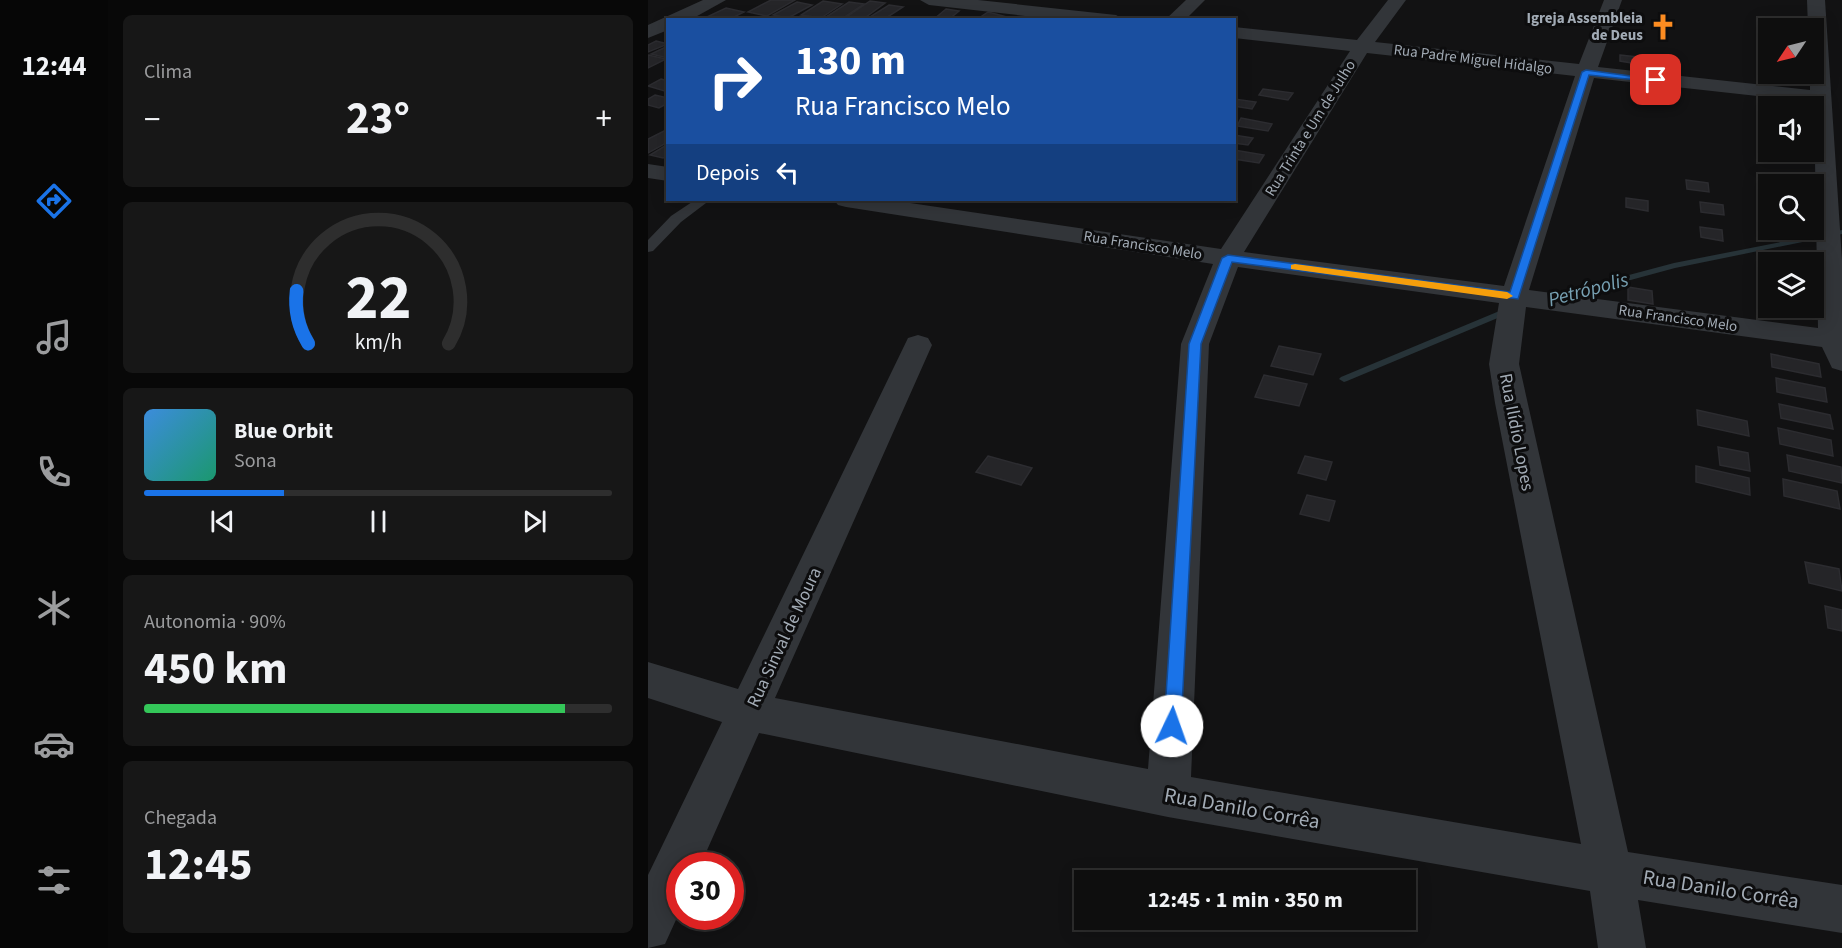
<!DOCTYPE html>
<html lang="pt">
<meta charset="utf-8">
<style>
:root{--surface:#0e0e0e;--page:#171717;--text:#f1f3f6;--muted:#9b9c9e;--line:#2e2e2e;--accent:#1a73e8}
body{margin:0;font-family:"Source Sans 3",sans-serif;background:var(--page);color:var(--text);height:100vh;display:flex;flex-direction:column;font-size:22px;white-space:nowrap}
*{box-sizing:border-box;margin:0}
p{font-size:20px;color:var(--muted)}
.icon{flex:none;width:33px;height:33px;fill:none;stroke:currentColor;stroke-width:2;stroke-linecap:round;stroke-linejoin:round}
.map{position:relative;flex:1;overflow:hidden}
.sheet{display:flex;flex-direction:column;gap:15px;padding:15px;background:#080808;width:540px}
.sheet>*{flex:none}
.guide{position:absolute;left:18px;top:18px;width:570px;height:183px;border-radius:0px;box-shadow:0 3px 15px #0003,0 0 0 2px var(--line);background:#1a4fa0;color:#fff;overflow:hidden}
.needle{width:39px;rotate:235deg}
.fabs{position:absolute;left:1110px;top:18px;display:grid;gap:12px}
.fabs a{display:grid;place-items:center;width:66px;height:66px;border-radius:0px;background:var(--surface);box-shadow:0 3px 15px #0003,0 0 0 2px var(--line);font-size:30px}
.speed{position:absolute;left:18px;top:852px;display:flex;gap:12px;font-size:30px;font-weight:700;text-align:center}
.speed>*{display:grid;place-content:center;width:78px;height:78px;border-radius:50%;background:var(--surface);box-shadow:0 3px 15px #0003,0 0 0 2px var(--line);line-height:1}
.speed .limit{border:9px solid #d22;background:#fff;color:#111}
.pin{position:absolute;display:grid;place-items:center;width:51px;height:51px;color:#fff;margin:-26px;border-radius:12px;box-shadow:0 3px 9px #0006}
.me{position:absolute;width:66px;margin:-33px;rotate:3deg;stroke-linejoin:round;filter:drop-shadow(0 0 4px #0008)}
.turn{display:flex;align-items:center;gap:21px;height:126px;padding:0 30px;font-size:27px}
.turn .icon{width:78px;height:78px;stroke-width:2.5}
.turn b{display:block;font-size:42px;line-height:51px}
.then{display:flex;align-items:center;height:57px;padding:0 30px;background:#0003;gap:12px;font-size:22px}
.big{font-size:45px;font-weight:700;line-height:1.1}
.sheet .card{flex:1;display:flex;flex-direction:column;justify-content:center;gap:9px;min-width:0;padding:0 21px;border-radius:9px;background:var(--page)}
.sheet .dial{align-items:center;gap:0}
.dial svg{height:156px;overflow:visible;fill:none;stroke:var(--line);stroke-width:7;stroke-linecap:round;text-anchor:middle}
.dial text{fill:var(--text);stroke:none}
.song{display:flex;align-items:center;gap:18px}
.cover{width:72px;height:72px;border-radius:9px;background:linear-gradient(135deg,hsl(210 70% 55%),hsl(160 70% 35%))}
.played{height:6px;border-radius:3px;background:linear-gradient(90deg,var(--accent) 30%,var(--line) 30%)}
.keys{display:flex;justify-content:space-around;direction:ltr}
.heat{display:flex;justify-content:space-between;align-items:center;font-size:33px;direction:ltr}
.charge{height:9px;border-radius:4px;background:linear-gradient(90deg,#34c759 90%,var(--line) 0)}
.trip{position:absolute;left:426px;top:870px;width:342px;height:60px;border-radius:0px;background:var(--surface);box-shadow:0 3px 15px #0003,0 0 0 2px var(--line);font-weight:700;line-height:60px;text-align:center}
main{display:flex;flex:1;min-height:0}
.dock{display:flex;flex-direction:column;width:108px;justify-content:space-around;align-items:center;background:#060606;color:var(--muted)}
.dock .icon{width:42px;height:42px}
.dock .selected{color:var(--accent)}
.dock b{font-size:27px;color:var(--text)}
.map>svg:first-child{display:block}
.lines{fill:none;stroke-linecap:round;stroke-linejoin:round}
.stream{fill:#273338;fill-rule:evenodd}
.building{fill:#252528;stroke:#2c2c30;stroke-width:1.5}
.service{fill:#323539;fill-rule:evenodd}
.minor{fill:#323539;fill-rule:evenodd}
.route{fill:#1a73e8;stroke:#114b97;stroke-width:1.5}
.slow{fill:#f59e0b}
.labels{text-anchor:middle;stroke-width:6;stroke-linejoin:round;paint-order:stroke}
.far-poi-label{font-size:15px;font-weight:bold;fill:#a2abb5;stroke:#0d0d0e;text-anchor:end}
.far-street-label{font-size:15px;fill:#a2abb5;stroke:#0d0d0e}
.street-label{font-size:18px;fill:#a2abb5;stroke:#0d0d0e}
.water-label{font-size:20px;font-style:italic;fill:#77a1b3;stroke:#0d0d0e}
.near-street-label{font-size:21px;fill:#a2abb5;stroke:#0d0d0e}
</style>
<main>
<nav class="dock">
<b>12:44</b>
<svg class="icon selected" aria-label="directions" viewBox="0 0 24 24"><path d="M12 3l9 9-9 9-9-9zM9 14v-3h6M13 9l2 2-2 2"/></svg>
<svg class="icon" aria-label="music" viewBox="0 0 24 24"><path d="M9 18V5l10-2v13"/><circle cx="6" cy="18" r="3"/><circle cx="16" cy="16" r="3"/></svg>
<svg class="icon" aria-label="phone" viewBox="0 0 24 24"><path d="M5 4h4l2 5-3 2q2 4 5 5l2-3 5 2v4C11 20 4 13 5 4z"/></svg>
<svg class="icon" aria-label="climate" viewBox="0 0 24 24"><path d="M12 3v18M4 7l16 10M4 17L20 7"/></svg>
<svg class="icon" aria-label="car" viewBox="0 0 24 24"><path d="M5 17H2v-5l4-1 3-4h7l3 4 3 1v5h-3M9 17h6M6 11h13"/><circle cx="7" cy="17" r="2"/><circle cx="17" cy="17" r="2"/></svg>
<svg class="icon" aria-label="filters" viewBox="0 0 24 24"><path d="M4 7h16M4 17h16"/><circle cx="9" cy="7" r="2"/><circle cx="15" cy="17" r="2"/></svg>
</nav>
<section class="sheet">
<div class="card"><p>Clima</p>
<div class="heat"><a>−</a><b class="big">23°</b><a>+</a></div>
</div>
<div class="card dial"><svg viewBox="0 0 100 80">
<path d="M14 69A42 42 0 1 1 86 69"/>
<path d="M14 69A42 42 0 0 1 8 42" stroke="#1a73e8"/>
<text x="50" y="56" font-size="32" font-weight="700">22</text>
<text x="50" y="72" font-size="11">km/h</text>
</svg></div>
<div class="card">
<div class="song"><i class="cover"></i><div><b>Blue Orbit</b><p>Sona</p></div></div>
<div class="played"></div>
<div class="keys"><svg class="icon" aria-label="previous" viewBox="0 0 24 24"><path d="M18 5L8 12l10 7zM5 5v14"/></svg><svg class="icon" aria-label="pause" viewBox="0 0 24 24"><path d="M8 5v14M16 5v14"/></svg><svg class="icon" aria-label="next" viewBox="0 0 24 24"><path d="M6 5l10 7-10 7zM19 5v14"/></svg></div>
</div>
<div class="card"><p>Autonomia · 90%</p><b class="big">450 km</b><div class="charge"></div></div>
<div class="card"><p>Chegada</p><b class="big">12:45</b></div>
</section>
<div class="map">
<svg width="1194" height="948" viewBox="0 0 1194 948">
<rect width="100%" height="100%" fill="#121213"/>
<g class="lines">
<!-- stream -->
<g class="stream">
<path d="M1194,230V234L1027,268L905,301L901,298L902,296L1026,263Z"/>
<path d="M861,307L865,310L864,312L699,381L696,382L691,379L693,377Z"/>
</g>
</g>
<!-- building -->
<g class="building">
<path d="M123,0H147L119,16L100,12Z"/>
<path d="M175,1L194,4L173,18L153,15Z"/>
<path d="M222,1L237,3L214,20H194Z"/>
<path d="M149,2L164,5L140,18L125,15Z"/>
<path d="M201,2L216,4L192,20L175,19Z"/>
<path d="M241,5L255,7L235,20H217Z"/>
<path d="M78,8L96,12L80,20L61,16Z"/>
<path d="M298,9L311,11L300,20H285Z"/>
<path d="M340,12L359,17L354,20H328Z"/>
<path d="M8,41L20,44L0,52V45Z"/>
<path d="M20,46V58L3,54Z"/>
<path d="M0,55L18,59L0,68Z"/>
<path d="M972,55L990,57V64L972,61Z"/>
<path d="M13,79L20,81V92L0,86Z"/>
<path d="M615,89L645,93L640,100L611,95Z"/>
<path d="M7,95L20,98V103L11,108L0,105V99Z"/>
<path d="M586,99L608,102L604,109L586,106Z"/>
<path d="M593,118L624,124L620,131L589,126Z"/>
<path d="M20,129V142L0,153V139Z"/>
<path d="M586,135L605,138L600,145L586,143Z"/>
<path d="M20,144V156L15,158L2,155Z"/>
<path d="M586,150L616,155L611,163L586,159Z"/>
<path d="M1038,180L1060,183L1061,192L1039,189Z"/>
<path d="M978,198L1000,201V211L978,207Z"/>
<path d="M1052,202L1075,205L1076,215L1053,212Z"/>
<path d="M1052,227L1074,230L1075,241L1053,237Z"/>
<path d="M980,287L1004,291L1005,304L980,300Z"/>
<path d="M631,346L673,354L665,375L623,366Z"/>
<path d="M1123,354L1171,364L1173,377L1124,367Z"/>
<path d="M616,375L659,384L651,406L607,397Z"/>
<path d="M1128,378L1177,388L1179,402L1129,392Z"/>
<path d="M1131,404L1182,415L1185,429L1133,418Z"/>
<path d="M1049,410L1099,421L1101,436L1050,425Z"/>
<path d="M1130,428L1183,440L1185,456L1132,444Z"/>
<path d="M1070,447L1100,453L1102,471L1072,465Z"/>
<path d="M1139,455L1193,467L1194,483L1141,471Z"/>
<path d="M340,456L384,468L373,485L328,472Z"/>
<path d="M657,456L684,462L678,480L650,473Z"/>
<path d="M1048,466L1101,478L1102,495L1048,482Z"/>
<path d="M1135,479L1189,491L1192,509L1136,496Z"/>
<path d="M659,495L687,501L681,521L652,514Z"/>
<path d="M1157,562L1191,569L1194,591L1161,583Z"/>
<path d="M1177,606L1194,610V631L1180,628Z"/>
</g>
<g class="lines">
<!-- service -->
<path class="service" d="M47,200H62L33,222L5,251L0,252V240L23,216Z"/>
<!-- minor -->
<g class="minor">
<path d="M55,0H78L42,20H20V30L0,38V25Z"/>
<path d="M272,0H330L468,15L477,20H413L281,5Z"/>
<path d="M538,0H557L537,20H517Z"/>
<path d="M740,0H758L727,42L931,64L956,0H974L950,67L1162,90V74H1166V28H1160L1159,0H1177L1194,260V371L1184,368L1174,347L878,307L871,364L980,852L1194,885V933L990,900L998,948H950L942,891L520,817L111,733L52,866H32V911L17,944L0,948V875L74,722L0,698V662L90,689L260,338L270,335L280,338L284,345L127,698L500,769L533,344L565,264L198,207L190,205L186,200H242L573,249L702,51L586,38V27L709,40ZM719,53L927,76L856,286L596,252ZM946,78L1163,102V106H1166L1170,328L881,290ZM590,267L851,303L841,364L847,403L933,844L543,777L561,344Z"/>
<path d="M0,164L20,167V181L0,178Z"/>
</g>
</g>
<!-- route -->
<path class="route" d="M938,70L1012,80L1008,82L941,75L870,299L584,262L553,344L533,726L530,732L524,734L518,732L516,726L541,344L574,258L580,255L862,292L934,72Z"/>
<!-- slow -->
<path class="slow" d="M647,264L859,292L865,296L859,299L643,269V265Z"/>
<!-- icons -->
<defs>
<g id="church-bare" transform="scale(2.07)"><path d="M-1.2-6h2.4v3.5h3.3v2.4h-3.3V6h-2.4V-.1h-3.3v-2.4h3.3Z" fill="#fc8c21" stroke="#0d0d0e" stroke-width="2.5" paint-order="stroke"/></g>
</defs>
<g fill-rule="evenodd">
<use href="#church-bare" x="1015" y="27"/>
</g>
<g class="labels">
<!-- far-poi labels -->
<g class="far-poi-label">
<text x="995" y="23">Igreja Assembleia<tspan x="995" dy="17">de Deus</tspan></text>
</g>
<!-- far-street labels -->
<g class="far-street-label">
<text transform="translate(825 59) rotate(7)" y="5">Rua Padre Miguel Hidalgo</text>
<text transform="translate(662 128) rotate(-58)" y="5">Rua Trinta e Um de Julho</text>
<text transform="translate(495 245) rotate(9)" y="5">Rua Francisco Melo</text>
<text transform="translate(1030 318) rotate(8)" y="5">Rua Francisco Melo</text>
</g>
<!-- street labels -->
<g class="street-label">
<text transform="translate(869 432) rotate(79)" y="6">Rua Ilídio Lopes</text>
<text transform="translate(136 637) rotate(-65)" y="6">Rua Sinval de Moura</text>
</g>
<!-- water labels -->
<g class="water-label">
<text transform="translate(940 289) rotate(-15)" y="7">Petrópolis</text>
</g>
<!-- near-street labels -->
<g class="near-street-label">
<text transform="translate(594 808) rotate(10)" y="7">Rua Danilo Corrêa</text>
<text transform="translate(1073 889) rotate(9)" y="7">Rua Danilo Corrêa</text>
</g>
</g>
</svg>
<div class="fabs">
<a><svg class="needle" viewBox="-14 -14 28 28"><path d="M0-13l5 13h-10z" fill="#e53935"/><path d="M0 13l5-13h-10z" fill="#9b9c9e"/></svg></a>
<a><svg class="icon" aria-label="sound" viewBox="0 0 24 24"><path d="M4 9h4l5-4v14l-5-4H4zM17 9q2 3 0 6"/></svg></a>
<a><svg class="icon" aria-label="search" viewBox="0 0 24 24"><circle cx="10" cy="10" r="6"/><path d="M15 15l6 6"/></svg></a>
<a><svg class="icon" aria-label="layers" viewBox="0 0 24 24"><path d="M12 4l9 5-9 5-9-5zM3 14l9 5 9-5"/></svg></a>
</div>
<div class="speed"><div class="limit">30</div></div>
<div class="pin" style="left:1008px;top:80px;background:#d93025"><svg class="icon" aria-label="arrive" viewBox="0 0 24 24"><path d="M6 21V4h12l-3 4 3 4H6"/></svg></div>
<svg class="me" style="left:524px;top:726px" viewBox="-20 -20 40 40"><circle r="19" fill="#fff"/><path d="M0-13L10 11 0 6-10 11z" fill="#1a73e8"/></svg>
<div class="trip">12:45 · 1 min · 350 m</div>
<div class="guide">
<div class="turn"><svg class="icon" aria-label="right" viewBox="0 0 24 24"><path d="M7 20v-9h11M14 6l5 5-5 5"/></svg><div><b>130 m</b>Rua Francisco Melo</div></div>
<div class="then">Depois<svg class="icon" aria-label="left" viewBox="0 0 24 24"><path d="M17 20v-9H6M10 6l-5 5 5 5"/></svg></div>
</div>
</div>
</main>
